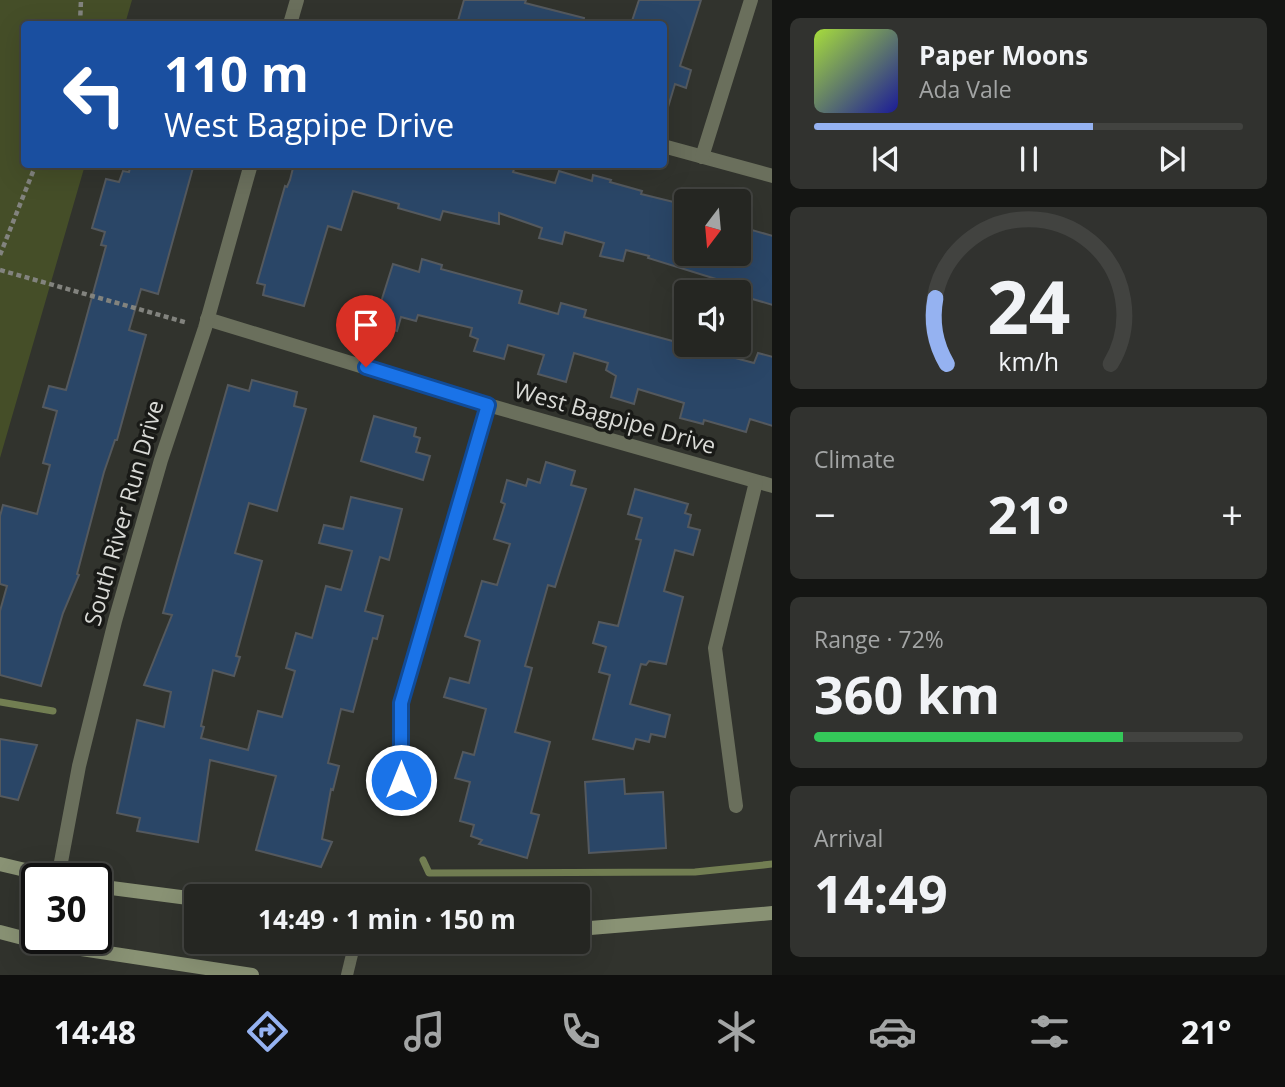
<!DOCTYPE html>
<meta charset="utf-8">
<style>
:root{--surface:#252622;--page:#31322f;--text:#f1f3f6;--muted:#a3a5a5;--line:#424340;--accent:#95b2f1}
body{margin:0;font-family:"Open Sans",sans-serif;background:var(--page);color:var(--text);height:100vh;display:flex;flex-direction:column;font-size:26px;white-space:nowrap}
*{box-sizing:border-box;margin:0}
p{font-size:23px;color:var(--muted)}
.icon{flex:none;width:38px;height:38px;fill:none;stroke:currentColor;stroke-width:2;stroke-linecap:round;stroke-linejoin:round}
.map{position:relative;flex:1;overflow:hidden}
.side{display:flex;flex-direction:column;gap:18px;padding:18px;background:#141513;width:513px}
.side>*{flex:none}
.top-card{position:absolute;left:21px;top:21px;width:646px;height:147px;border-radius:7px;box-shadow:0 7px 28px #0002,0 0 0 2px var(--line);background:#1a4fa0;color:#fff;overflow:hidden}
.needle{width:46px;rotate:196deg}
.buttons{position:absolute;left:674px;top:189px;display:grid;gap:14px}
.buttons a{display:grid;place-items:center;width:77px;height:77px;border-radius:7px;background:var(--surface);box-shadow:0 7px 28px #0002,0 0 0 2px var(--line);font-size:35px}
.speed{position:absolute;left:21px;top:863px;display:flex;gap:14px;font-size:35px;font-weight:700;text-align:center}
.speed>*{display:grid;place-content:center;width:91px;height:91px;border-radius:50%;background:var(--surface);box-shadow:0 7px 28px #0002,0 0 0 2px var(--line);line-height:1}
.speed .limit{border:4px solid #111;border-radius:10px;background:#fff;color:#111}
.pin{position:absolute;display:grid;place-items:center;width:60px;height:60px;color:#fff;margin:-72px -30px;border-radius:50% 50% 50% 0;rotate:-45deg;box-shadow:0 0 7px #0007}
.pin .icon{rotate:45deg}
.me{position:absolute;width:77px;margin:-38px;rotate:0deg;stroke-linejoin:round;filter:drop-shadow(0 0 5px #0008)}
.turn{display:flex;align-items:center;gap:24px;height:147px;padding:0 28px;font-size:32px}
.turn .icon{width:91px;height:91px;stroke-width:2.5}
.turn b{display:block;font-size:49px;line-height:60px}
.big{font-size:52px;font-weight:700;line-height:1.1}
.side .tile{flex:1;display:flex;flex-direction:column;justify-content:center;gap:10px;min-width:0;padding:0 24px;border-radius:10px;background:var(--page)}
.side .dial{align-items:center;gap:0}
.dial svg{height:182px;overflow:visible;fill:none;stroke:var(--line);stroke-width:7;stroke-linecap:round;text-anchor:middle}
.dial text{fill:var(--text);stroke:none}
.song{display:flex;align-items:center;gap:21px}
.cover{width:84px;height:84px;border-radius:10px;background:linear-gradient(135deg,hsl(80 70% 55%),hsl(240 70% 35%))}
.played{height:7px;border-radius:4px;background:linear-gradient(90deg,var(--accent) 65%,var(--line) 65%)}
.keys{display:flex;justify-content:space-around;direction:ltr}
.heat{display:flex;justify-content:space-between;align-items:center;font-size:38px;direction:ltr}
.charge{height:10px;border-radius:5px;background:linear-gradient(90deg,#34c759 72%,var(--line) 0)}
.trip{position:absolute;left:184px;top:884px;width:406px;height:70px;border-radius:7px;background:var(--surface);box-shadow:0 7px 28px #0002,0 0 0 2px var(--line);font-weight:700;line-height:70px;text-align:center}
.tabs{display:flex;height:112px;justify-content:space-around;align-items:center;background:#0f0f0e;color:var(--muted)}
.tabs .icon{width:49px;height:49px}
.tabs .active{color:var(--accent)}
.tabs b{font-size:32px;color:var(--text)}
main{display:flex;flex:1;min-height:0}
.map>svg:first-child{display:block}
.green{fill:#454e28}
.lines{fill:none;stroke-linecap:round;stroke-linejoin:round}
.stream{stroke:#727e52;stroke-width:7}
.building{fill:#2a4667;stroke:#54595e;stroke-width:2}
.path{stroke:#82837e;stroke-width:4.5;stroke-dasharray:5 3.5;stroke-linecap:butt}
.lane{stroke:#6a6f5c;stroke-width:12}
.street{stroke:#6a6f5c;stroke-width:14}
.secondary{stroke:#899274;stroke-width:14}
.route-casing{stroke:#114b97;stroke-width:18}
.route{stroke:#1a73e8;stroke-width:12}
.labels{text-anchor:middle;stroke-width:7;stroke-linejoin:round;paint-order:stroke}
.street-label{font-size:23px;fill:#d9dad6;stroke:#191a17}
</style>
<main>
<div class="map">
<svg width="773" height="975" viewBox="0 0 773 975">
<rect width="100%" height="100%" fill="#31332d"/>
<!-- green -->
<path class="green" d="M0,0H132L125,24H24V164L85,165L0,458Z"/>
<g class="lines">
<!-- stream -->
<g class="stream">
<path d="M0,702L53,711"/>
<path d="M423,860L429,873L695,872L773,864"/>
</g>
</g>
<!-- building -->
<g class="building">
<path d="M464,0H526L525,3L584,18L583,24H457Z"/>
<path d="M639,0H701L680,66L691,70L686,88L675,84L668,107L663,106V24H631Z"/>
<path d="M131,164H194L158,294L141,289L129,330L146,335L117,440H115L104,472L77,574L79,575L63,613L41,686L0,675V611L7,586L0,584V516L3,505L37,514L50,465L43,463L57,411L43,407L49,386L66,390L78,348L106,246L101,245L105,232L92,228L106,179L119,182L123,171L129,172Z"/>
<path d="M294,164H516L513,172L555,183L559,171L592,181L593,175L611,180L610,182L642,191L641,194L686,205V254H738V226L773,236V305L742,296L745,288L648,258L649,256L626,250L623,261L600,256L604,243L565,232L562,244L539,238L542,228L499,213V224L443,211L440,220L398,208L399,204L353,191L341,230L328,226L304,306L263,295L265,285L257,283L285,186L287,187L290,180Z"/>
<path d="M422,259L442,265L441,269L522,291L519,303L558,314L561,303L586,310L584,317L739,359L754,363L758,353L773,357V426L750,419L746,432L704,420L703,424L680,418L684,403L638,389L634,404L611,397L616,376L606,370L608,363L574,353L566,382L538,374L544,355L508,345L504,359L474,351L478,339L470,336L472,328L418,315L416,321L401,317L397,331L374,324L393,264L419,272Z"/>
<path d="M252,380L297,392L294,406L306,409L277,511L249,503L235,553L262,561L236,656L240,657L234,676L213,670L201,726L204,727L201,738L248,750L258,711L282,717L295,671L286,668L296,633L312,638L326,586L341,590L352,551L319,543L324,525L343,529L351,497L402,509L389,560L380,557L365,611L383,616L377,639L373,638L353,712L341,709L328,763L339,766L333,790L331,789L322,839L332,842L321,867L256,850L276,776L210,760L198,842L137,831L140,818L117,813L137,720L164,727L171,692L144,685L172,615L163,613L228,385L249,391Z"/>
<path d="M374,416L416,428L414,436L420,438L416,452L430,456L423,480L361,461Z"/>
<path d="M546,462L575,471L571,485L586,489L555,587L548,585L525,666L532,668L515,732L550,742L531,813L539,815L527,858L479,844L482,840L471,836L474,825L460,821L470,782L455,778L463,752L474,755L486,709L444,697L450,678L469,683L480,641L465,636L471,617L482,581L497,585L510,544L494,539L505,504L501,502L507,480L526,486L528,479L540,483Z"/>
<path d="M635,489L688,504L685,513L691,515L688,527L700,530L693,555L675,550L664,591L683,597L666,664L649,661L646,665L641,664L630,704L670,715L665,737L651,734L649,742L636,739L633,749L593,739L610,675L599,672L606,647L593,643L599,622L618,626L641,540L636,539L642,518L628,514Z"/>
<path d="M0,739L37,745L18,800L0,796Z"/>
<path d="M624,779L625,794L663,792L666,848L589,853L585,782Z"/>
</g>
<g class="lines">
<!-- path -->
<g class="path">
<path d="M80,24L81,0"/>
<path d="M0,255L36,164"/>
<path d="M0,270L188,323"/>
</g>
<!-- lane -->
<path class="lane" d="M347,975L355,942"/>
<!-- street -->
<g class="street">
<path d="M290,24L297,0"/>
<path d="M663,146L773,176"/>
<path d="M702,157L751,0"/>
<path d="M207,319L488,405L773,486"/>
<path d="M401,806V703L488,405"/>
<path d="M736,806L715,648L756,482"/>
<path d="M58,878L79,766L115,621L161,460L205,328L251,164"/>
</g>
<!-- secondary -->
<g class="secondary">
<path d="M0,864L59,878"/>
<path d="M96,886L196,899"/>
<path d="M578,929L773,913"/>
<path d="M0,932L42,943L252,975"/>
</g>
</g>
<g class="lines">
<!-- route casing -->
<g class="route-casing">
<path id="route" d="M366,367L488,405L401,703V780"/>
</g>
<!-- route -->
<use href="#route" class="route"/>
</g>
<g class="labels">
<!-- street labels -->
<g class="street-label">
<text transform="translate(615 418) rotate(16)" y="8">West Bagpipe Drive</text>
<text transform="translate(124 513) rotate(-74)" y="8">South River Run Drive</text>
</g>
</g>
</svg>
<div class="buttons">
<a><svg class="needle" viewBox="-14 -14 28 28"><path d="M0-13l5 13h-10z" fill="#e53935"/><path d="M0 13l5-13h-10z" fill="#a3a5a5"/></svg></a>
<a><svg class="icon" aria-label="sound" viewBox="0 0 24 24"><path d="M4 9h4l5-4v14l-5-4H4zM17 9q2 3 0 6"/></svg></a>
</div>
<div class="speed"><div class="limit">30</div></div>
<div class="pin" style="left:366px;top:367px;background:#d93025"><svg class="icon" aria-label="arrive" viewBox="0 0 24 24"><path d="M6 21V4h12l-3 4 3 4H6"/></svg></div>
<svg class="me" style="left:401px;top:780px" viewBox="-20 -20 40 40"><circle r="17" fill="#1a73e8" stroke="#fff" stroke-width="3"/><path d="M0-11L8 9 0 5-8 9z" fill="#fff"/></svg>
<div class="trip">14:49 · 1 min · 150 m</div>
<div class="top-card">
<div class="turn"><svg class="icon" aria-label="left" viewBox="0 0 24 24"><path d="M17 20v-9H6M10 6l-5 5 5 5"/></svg><div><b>110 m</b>West Bagpipe Drive</div></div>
</div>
</div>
<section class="side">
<div class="tile">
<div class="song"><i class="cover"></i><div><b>Paper Moons</b><p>Ada Vale</p></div></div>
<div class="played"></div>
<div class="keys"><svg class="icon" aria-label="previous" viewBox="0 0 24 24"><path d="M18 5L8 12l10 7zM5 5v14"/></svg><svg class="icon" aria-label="pause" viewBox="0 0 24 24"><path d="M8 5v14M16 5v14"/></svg><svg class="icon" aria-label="next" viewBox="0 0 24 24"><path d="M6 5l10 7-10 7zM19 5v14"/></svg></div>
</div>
<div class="tile dial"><svg viewBox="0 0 100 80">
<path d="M14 69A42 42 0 1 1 86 69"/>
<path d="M14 69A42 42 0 0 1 9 40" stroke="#95b2f1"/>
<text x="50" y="56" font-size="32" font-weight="700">24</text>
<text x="50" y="72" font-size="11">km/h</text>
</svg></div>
<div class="tile"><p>Climate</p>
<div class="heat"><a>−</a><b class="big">21°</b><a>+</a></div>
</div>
<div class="tile"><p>Range · 72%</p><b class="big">360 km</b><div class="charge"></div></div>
<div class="tile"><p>Arrival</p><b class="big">14:49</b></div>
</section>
</main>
<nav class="tabs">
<b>14:48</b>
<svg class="icon active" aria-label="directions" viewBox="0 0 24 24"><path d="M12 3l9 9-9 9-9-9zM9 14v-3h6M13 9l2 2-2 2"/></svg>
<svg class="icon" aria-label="music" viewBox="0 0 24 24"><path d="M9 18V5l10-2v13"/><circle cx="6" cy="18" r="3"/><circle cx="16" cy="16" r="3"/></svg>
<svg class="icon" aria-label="phone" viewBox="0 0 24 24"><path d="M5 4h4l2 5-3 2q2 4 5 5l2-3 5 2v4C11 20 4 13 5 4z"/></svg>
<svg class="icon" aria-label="climate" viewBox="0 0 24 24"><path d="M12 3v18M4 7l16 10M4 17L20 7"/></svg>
<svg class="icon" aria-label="car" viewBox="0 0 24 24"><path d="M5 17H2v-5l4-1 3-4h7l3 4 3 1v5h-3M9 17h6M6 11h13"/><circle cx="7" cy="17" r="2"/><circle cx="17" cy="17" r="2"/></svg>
<svg class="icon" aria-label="filters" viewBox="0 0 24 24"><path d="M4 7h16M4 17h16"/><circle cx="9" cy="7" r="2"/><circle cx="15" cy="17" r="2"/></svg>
<b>21°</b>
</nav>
